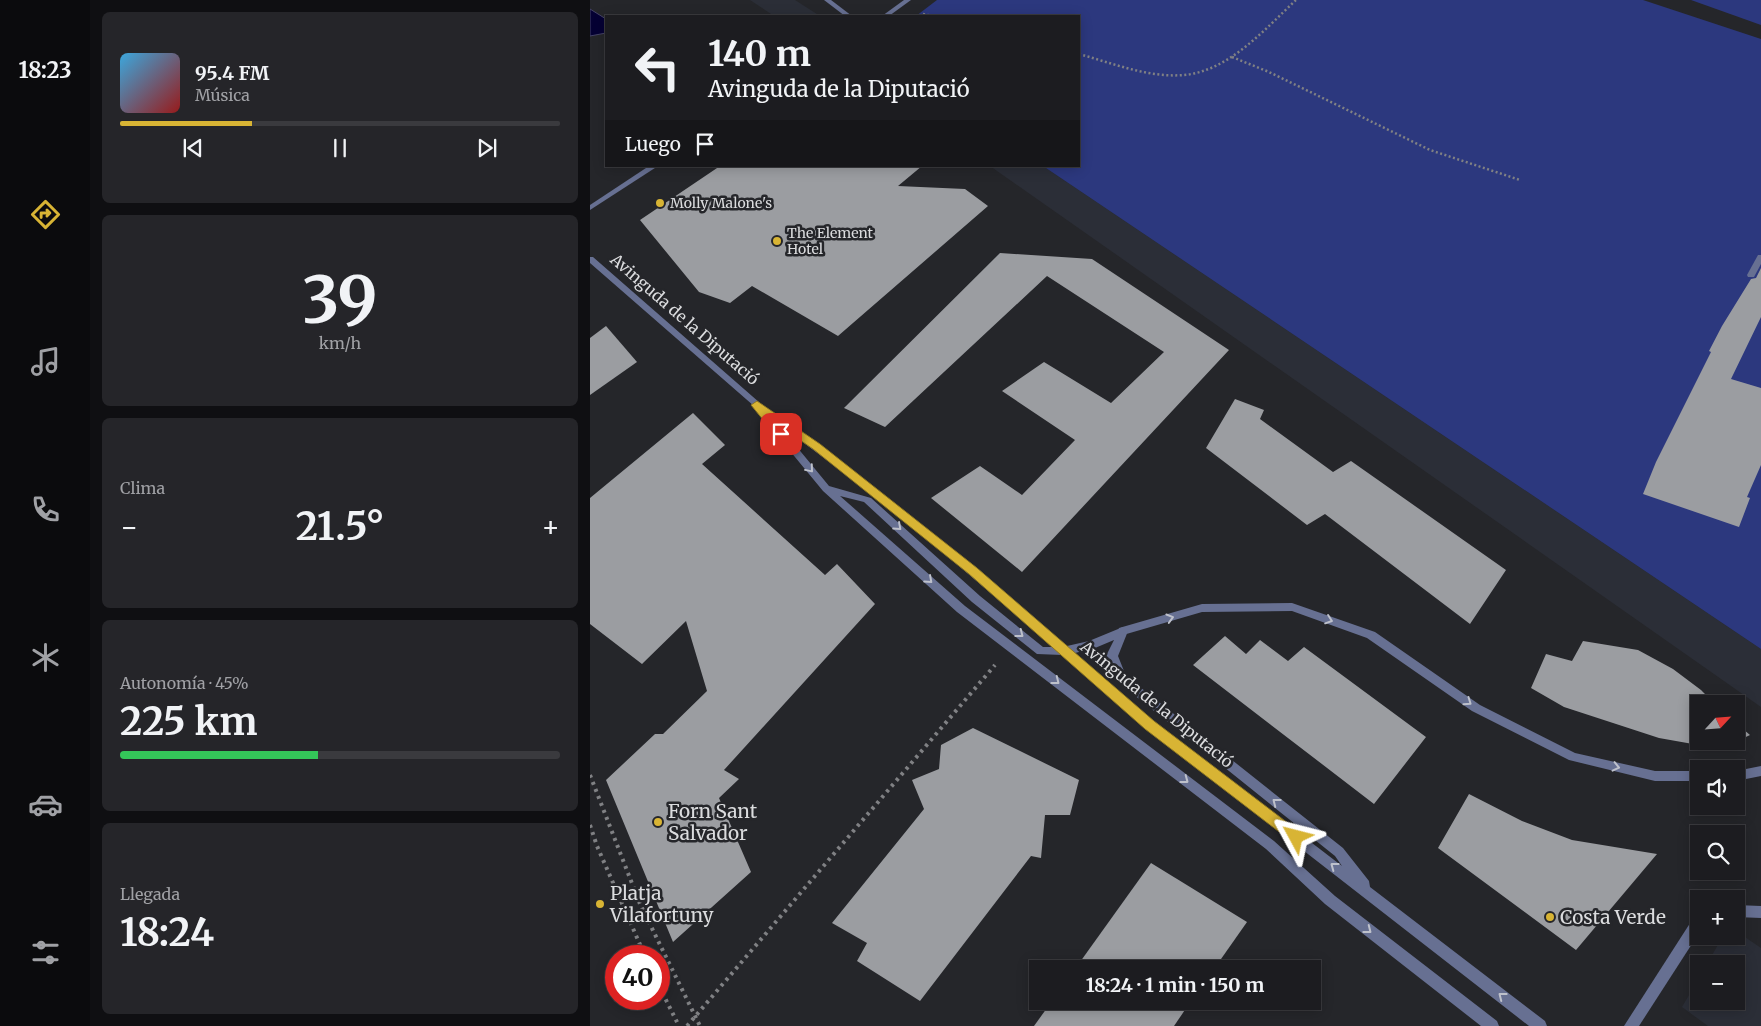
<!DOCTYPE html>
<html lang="es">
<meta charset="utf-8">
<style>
:root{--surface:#1c1c20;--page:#252529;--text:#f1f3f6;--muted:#a0a1a5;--line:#3a3a3e;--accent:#d8b434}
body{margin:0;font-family:Merriweather,serif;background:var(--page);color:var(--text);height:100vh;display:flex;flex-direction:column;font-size:19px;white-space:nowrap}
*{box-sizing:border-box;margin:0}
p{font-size:16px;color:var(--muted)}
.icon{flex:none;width:28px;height:28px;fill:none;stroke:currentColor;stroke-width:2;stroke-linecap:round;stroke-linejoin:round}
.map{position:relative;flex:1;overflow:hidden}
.side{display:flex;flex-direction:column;gap:12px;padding:12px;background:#0f0f12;width:500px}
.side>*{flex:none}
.guide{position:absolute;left:15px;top:15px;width:475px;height:152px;border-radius:0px;box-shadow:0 2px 12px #0003,0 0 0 1px var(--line);background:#1c1c20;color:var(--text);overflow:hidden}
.needle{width:32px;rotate:64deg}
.buttons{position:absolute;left:1100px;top:695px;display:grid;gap:10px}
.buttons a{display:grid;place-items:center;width:55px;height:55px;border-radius:0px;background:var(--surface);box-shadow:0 2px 12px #0003,0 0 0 1px var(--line);font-size:25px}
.speed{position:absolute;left:15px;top:945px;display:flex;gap:10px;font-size:25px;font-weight:700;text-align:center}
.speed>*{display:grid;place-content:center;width:65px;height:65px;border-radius:50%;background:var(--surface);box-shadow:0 2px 12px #0003,0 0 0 1px var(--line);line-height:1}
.speed .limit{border:8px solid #d22;background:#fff;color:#111}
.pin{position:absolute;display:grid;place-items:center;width:42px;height:42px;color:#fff;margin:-21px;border-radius:10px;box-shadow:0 2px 8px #0006}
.me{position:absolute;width:55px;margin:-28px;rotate:308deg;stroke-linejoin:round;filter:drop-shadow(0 0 4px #0008)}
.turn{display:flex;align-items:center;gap:18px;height:105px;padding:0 20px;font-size:22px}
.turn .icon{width:65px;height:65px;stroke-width:2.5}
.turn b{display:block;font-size:35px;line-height:42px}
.then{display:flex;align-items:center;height:48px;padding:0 20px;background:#0003;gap:10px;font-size:19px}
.big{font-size:38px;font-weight:700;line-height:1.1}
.side .widget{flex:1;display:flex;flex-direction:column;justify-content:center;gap:8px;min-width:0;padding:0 18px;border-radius:8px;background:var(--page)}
.side .dial{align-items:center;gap:0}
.dial b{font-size:65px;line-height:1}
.song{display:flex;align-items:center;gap:15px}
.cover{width:60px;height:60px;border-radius:8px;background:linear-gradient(135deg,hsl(200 70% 55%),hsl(0 70% 35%))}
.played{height:5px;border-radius:2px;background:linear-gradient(90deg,var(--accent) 30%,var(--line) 30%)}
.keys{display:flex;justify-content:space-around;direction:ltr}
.heat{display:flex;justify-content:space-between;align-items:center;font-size:28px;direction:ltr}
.charge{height:8px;border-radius:4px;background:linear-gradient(90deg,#34c759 45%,var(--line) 0)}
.trip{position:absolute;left:439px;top:960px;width:292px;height:50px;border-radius:0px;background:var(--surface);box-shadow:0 2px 12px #0003,0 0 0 1px var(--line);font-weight:700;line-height:50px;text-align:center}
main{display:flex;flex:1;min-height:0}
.dock{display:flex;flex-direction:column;width:90px;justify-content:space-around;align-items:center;background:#0b0b0d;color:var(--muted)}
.dock .icon{width:35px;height:35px}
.dock .selected{color:var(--accent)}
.dock b{font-size:22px;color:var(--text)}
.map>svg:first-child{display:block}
.built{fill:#2b2e37}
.green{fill:#2c387e}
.water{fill:#050133;stroke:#454366}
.building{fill:#9b9da1}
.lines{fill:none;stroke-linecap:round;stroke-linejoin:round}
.path-far1{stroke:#808184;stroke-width:2.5;stroke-dasharray:2 2.5;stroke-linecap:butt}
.path{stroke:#808184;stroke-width:4;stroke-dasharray:3 4.5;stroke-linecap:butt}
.service{fill:#677092;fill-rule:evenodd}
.minor{fill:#677092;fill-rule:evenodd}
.tertiary{fill:#677092;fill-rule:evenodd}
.oneway{stroke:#bec1cb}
.route{fill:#d8b434;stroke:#8c7522}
.poi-dot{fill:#d8b434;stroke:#25262a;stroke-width:2}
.labels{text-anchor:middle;stroke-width:5;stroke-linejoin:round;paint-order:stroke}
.far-poi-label{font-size:14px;fill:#dbdcde;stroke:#25262a;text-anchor:start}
.street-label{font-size:16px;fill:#dbdcde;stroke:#25262a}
.near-poi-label{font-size:19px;fill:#dbdcde;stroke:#25262a;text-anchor:start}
</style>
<main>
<nav class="dock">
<b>18:23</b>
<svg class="icon selected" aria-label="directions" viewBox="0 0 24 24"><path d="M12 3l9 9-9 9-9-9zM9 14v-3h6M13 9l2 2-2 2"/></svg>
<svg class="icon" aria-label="music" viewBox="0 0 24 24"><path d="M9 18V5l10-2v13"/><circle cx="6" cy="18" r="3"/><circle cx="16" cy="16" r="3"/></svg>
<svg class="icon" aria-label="phone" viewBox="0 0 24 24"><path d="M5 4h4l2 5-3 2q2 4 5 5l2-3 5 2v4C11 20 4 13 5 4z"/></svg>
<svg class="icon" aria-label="climate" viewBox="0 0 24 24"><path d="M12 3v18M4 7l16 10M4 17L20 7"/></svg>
<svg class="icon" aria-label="car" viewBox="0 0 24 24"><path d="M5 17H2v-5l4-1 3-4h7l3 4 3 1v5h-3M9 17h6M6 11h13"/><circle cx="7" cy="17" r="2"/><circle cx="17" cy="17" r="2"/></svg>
<svg class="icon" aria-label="filters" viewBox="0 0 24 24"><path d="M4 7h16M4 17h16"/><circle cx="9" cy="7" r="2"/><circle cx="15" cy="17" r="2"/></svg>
</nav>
<section class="side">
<div class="widget">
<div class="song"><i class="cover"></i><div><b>95.4 FM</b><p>Música</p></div></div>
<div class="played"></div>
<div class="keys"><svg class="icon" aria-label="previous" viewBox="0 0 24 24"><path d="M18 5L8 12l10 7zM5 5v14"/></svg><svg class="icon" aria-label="pause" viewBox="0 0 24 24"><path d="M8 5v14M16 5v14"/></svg><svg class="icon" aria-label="next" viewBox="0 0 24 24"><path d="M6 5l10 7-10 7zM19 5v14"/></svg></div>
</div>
<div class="widget dial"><b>39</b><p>km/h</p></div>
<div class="widget"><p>Clima</p>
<div class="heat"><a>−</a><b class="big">21.5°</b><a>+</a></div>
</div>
<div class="widget"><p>Autonomía · 45%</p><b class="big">225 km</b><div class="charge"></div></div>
<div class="widget"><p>Llegada</p><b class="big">18:24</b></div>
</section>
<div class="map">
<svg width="1171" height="1026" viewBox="0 0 1171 1026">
<rect width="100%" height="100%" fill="#25262a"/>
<!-- built -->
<g class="built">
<path d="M160,0H205L230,16H184Z"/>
<path d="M400,166H453L1171,649V707Z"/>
<path d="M1146,931L1171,948V1026H1118L1092,1007L1109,978V1001H1146V964H1117L1133,936H1146Z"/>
</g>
<!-- green -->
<g class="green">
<path d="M347,0H1053L1171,39V649L453,166H489V16H326Z"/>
<path d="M1101,0H1171V25Z"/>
</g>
<!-- water -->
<path class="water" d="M0,9L16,19V33L0,36Z"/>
<!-- building -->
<g class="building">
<path d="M130,166H332L308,186L375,189L398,206L248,336L162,286L140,303L109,292L50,220Z"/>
<path d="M410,253L502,259L639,350L432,572L341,498L390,466L432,495L485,440L412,391L454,362L521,403L574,352L457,276L295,427L254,408Z"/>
<path d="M1171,268V317L1141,379L1171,388V465L1157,497L1160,498L1149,527L1053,494L1066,462L1121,352L1119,351L1132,326L1161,279L1166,278Z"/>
<path d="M16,326L47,362L0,395V338Z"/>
<path d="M645,399L674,410L670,419L743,472L761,461L916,570L880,624L735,514L717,525L616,448Z"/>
<path d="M103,413L135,445L112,464L235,575L247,564L285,604L134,770L149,779L129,798L161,872L83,942L16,780L65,734H73L117,691L96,621L52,664L0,624V498Z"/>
<path d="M635,636L656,654L670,640L698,661L714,647L836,737L784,804L603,665Z"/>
<path d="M993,641L1048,650L1083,669L1111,690L1125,704H1109V741H1146V723L1160,735L1131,749L1069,738L974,707L941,688L956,654L982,661Z"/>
<path d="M383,728L489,780L480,815H455L451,858L441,856L330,1001L267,961L277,943L242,923L334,809L322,780L349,769L351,745Z"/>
<path d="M879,794L932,821L982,840L1067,854L986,950L848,848Z"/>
<path d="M561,863L657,922L624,969H485Z"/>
<path d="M462,1001H601L584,1026H444Z"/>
</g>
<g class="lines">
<!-- path-far1 -->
<g class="path-far1">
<path d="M333,14L343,16"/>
<path d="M489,54C522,63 558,78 594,75C639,71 675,29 706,0"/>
<path d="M642,57L679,72L840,150L930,180"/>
</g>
<!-- path -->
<g class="path">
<path d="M0,775L50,904L110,1026"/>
<path d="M0,825L7,846L55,956"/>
<path d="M69,986L89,1026"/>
<path d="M97,1026L405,665"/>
</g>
<!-- service -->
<g class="service">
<path d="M1168,255H1171V264L1164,277H1158L1157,275Z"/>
<path d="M1146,905L1171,906V918L1146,917Z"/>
<path d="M1109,915V933L1049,1026H1034L1104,917Z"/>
</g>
<!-- minor -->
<g class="minor">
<path d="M234,0H241L262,16H255Z"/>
<path d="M314,0H321L299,16H292Z"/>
<path d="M59,166H68L0,210V205Z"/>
<path d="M702,603L785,632L890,705L985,753L1065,771H1109V781H1065L979,760L882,711L777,638L702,611L612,612L533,635L529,634L528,631L529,628L612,604Z"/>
<path d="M1171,766V776L1146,781V771Z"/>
</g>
<!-- tertiary -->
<path class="tertiary" d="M0,257H3L170,403L229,445L387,568L477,646L499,641L533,627L537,628L538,631L528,656L536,676L753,848L779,881L780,887L955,1021L957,1026H939L556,728L472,655L447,654L382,602L274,502L250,496L375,606L684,841L745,896L907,1021L909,1026H891L735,904L676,849L367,612L233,491L172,417L170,415L172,413L0,263ZM188,424C284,493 374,569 463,647H453L390,596L281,498L239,486ZM524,640L516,656L528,682L745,856L752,866L564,722L485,653L505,648Z"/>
</g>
<!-- one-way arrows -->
<defs><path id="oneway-chevron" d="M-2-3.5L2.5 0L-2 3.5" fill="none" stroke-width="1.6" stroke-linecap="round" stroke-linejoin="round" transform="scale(1.25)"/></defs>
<g class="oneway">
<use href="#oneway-chevron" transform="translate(220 469) rotate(50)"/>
<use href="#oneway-chevron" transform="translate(308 527) rotate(42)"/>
<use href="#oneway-chevron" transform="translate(339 580) rotate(42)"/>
<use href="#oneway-chevron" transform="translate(580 618) rotate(-16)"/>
<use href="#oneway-chevron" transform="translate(739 620) rotate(19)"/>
<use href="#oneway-chevron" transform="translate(430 634) rotate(38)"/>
<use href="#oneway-chevron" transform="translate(466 681) rotate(38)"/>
<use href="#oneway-chevron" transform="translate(878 702) rotate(35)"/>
<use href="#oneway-chevron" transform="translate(1026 767) rotate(13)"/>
<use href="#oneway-chevron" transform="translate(595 780) rotate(37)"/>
<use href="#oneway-chevron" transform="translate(686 802) rotate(-142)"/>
<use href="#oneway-chevron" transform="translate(744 866) rotate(-143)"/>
<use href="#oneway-chevron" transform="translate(778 930) rotate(38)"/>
<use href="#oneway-chevron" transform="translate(912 996) rotate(-142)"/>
</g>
<!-- route -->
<path class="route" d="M167,401L230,444L387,568L564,721L711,833L713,837L711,841L706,843L701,841L555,729L379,574L223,449L191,427L196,434L191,438L187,437L161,405Z"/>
<!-- markers -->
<g class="poi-dot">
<circle cx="70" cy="203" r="5"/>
<circle cx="187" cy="241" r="5"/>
<circle cx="68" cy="822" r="5"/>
<circle cx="10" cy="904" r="5"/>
<circle cx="960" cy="917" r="5"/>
</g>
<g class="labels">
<!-- far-poi labels -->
<g class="far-poi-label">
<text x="80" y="208">Molly Malone's</text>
<text x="197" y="238">The Element<tspan x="197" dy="16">Hotel</tspan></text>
</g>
<!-- street labels -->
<g class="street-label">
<text transform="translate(95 319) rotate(41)" y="6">Avinguda de la Diputació</text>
<text transform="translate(567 704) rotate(39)" y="6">Avinguda de la Diputació</text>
</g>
<!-- near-poi labels -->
<g class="near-poi-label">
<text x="78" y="818">Forn Sant<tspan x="78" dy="22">Salvador</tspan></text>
<text x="20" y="900">Platja<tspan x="20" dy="22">Vilafortuny</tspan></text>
<text x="970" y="924">Costa Verde</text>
</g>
</g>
</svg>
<div class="buttons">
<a><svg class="needle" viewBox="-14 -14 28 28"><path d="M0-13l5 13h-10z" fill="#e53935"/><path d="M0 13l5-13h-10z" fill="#a0a1a5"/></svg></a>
<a><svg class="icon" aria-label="sound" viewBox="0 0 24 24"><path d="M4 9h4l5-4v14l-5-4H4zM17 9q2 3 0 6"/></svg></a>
<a><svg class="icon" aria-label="search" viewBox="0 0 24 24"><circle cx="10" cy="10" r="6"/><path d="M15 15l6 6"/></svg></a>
<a>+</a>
<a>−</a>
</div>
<div class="speed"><div class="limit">40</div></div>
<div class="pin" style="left:191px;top:434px;background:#d93025"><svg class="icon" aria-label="arrive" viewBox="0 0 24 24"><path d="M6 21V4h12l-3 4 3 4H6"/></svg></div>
<svg class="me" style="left:706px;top:837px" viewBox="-20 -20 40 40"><path d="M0-17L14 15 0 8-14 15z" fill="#d8b434" stroke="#fff" stroke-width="4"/></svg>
<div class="trip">18:24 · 1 min · 150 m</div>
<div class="guide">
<div class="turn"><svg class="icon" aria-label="left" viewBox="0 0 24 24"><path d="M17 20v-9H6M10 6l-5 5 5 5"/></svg><div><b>140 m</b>Avinguda de la Diputació</div></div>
<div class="then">Luego<svg class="icon" aria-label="arrive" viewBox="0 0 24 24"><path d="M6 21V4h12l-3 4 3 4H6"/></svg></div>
</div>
</div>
</main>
